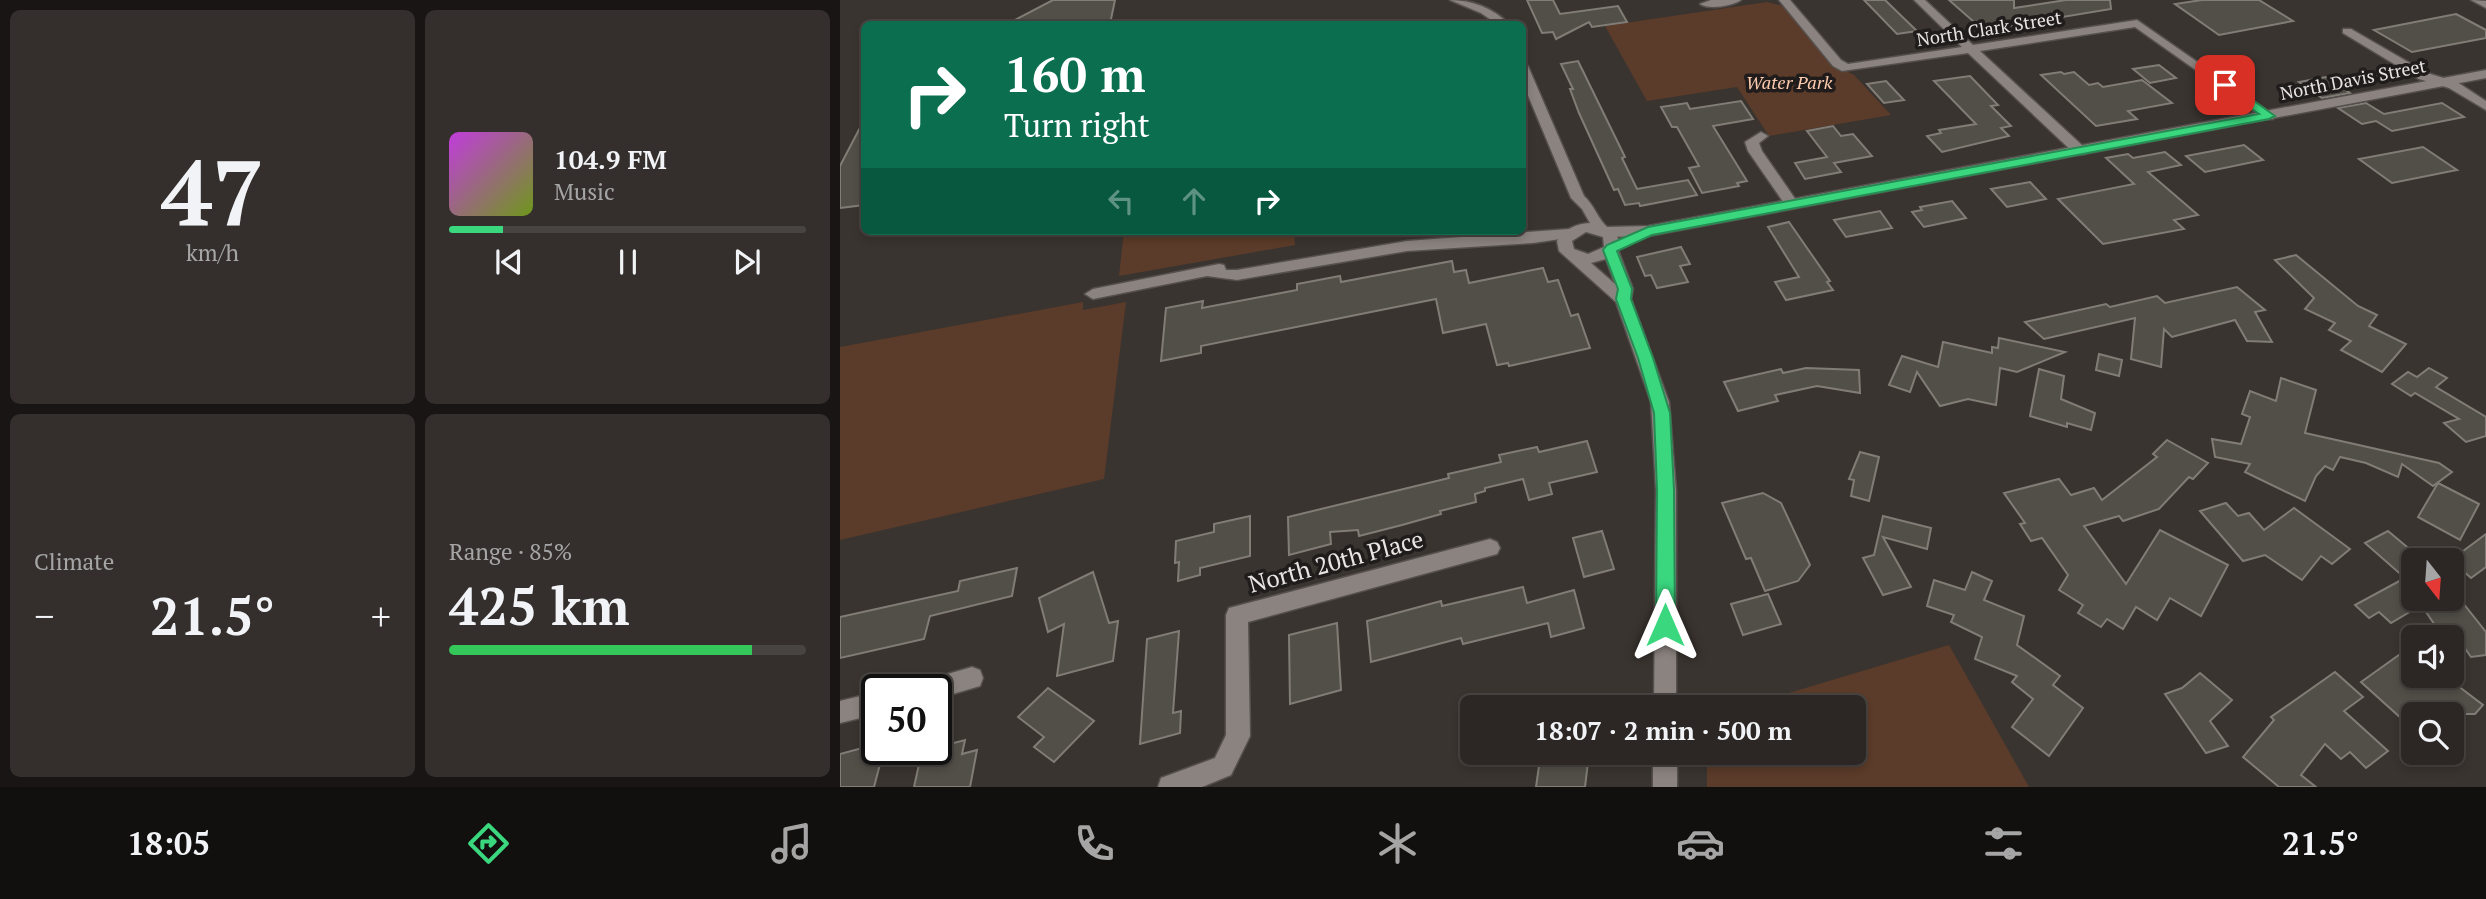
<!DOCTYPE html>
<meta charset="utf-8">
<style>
:root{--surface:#2c2724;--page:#342f2c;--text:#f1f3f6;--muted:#a6a5a6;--line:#484441;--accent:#3ad77f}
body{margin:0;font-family:"PT Serif",serif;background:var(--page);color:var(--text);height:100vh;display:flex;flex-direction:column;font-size:26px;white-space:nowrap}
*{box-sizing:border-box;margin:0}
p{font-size:23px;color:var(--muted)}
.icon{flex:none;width:38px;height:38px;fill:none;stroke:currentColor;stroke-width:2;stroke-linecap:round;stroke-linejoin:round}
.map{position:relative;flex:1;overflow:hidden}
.side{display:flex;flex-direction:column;gap:10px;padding:10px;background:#181514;width:840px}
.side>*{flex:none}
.guide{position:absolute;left:21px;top:21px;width:665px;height:214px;border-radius:10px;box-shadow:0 4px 10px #0003,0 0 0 2px var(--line);background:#0b6e4f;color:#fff;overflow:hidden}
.needle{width:46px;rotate:163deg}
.tools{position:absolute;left:1561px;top:548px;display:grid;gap:14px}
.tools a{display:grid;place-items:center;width:63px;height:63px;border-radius:10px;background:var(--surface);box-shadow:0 4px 10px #0003,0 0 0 2px var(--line);font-size:35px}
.speed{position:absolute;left:21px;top:674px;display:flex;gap:14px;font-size:35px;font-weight:700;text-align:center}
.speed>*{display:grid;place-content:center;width:91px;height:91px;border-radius:50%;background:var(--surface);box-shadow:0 4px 10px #0003,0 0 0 2px var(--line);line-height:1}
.speed .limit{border:4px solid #111;border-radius:10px;background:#fff;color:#111}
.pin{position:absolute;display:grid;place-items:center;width:60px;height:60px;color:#fff;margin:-30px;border-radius:14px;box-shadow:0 4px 10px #0006}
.me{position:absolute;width:77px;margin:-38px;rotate:0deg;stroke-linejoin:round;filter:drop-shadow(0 0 5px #0008)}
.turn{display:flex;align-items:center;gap:24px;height:147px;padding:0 28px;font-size:32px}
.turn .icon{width:91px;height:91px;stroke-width:2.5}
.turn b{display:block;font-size:49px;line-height:60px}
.lanes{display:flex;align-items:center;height:66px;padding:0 28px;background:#0003;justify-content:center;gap:35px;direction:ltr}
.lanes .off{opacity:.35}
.big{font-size:52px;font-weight:600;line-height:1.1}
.side .card{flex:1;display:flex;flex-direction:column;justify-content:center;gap:10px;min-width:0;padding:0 24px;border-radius:10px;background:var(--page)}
.side .dial{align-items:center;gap:0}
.dial b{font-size:91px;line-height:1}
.song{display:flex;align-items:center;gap:21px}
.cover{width:84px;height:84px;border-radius:10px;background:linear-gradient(135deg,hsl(290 70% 55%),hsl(80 70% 35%))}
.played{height:7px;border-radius:4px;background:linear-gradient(90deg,var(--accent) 15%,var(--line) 15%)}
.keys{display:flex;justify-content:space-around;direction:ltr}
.heat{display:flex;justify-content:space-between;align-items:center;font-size:38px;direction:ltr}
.charge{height:10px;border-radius:5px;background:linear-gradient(90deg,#34c759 85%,var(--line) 0)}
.side .tiles{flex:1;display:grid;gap:10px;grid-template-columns:repeat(2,1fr)}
.trip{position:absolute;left:620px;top:695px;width:406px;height:70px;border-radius:10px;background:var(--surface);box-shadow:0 4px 10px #0003,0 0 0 2px var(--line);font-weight:600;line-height:70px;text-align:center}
.menu{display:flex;height:112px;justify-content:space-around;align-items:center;background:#12100e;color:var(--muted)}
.menu .icon{width:49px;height:49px}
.menu .on{color:var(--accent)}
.menu b{font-size:32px;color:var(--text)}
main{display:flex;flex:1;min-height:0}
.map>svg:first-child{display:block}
.green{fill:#5b3b29}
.building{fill:#524e48;stroke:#817d76;stroke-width:2}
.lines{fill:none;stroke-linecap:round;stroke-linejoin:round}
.minor-casing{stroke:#55504d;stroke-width:3}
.tertiary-casing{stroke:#55504d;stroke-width:3}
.secondary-casing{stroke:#55504d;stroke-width:3}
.minor{fill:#8b837f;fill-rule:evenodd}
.tertiary{fill:#8b837f;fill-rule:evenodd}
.secondary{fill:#8b837f;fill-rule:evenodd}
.route{fill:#3ad77f;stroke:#268c53;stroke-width:2}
.labels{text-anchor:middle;stroke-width:7;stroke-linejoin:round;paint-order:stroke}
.far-street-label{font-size:18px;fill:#e9e5e2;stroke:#1f1c1b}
.far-park-label{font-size:18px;font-style:italic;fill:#ffcbae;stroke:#1f1c1b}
.near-street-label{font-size:24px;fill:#e9e5e2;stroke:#1f1c1b}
</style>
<main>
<section class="side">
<div class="tiles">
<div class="card dial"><b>47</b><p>km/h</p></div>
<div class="card">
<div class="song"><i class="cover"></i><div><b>104.9 FM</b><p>Music</p></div></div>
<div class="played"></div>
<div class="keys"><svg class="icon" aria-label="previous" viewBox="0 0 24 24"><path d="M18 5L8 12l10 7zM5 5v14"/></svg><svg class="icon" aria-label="pause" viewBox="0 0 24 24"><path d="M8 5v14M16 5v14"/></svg><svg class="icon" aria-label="next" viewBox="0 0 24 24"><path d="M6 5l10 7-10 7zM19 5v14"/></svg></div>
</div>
<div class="card"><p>Climate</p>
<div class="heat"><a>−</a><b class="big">21.5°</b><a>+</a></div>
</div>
<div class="card"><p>Range · 85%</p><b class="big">425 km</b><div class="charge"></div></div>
</div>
</section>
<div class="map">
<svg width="1646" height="787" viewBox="0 0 1646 787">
<rect width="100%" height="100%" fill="#3a3430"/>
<!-- green -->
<g class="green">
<path d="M927,2L943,6L993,64L1014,75L1051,115L929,136L897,87L807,101L765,26Z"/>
<path d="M284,231H454L455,245L279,276Z"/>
<path d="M243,302V310L286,302L264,479L0,540V347Z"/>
<path d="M1109,645L1189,787H867V753L1013,752V707H902Z"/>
</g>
<!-- building -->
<g class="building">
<path d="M213,0H275L270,24H167Z"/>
<path d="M687,0H713L720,14L778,6L787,22L752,27L749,22L716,39L713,32L702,33Z"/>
<path d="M1024,0H1045L1077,31L1057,34Z"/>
<path d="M1109,0H1174V8L1226,0H1270L1271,9L1149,29L1140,21L1134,22Z"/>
<path d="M1362,0H1419L1453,21L1379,35L1335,4Z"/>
<path d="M1616,14L1646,30V38L1572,52L1534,30Z"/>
<path d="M738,61L785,157L782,158L797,189L848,180L857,195L800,206L799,203L785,205L778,189L774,190L739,113L730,89H733L721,64Z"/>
<path d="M1319,65L1336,78L1310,83L1293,69Z"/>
<path d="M1221,72L1224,74L1234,72L1249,85L1258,83L1263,87L1302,80L1332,103L1288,111L1297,119L1256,126L1201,75Z"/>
<path d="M1130,76L1158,105L1151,106L1171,126L1161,128L1169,136L1102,152L1087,136L1101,133L1099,130L1136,124L1094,81Z"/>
<path d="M1486,77L1510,93L1482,98L1459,82Z"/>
<path d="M1046,81L1064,100L1044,103L1027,84Z"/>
<path d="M901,101L913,119L873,126L907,181L897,183L899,186L862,193L849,168L859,166L837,127H832L821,107L847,103L850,109Z"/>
<path d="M1526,103L1544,114L1602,103L1624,117L1552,131L1536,121L1522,124L1498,108Z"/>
<path d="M24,120V205L0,208V166Z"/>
<path d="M993,126L1001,136L1013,134L1032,156L994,163L1001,172L965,179L955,163L987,157L967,131Z"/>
<path d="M1404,145L1423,160L1365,172L1346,156Z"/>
<path d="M1583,147L1617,170L1552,183L1519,159Z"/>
<path d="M1325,152L1341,165L1308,172L1358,215L1334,220L1344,229L1263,244L1218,199L1294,184L1266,158L1288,154L1293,158Z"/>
<path d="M1190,182L1206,199L1167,207L1151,189Z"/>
<path d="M1112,201L1126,218L1084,227L1072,212L1082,210L1080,207Z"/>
<path d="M1040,211L1052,228L1006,237L994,220Z"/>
<path d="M949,222L990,281L987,282L993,290L946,300L935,282L959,277L928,227Z"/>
<path d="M841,247L850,264L840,266L848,282L817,288L811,275L805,276L797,257Z"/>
<path d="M1456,255L1518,306L1537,315L1529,326L1566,344L1542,372L1501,350L1511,341L1489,330L1495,323L1465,309L1474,298L1435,260Z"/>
<path d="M612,261L614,272L626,270L629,283L703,268L708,282L718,280L731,316L738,314L750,348L669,366L668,363L657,365L646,324L603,333L596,299L361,346V353L321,361L326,308L363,301L362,308L457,290V284L500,276L501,282Z"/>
<path d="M1397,287L1425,310L1415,312L1432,342L1407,341L1395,320L1332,337L1324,329L1321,367L1291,359L1295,318L1204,339L1185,322L1266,304L1270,307L1317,296L1325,303Z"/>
<path d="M1159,338L1225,352L1177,372L1160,368L1156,405L1128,399L1100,406L1077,372L1070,392L1049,385L1062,356L1098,367L1103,342L1152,353V347L1158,348Z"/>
<path d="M1259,354L1282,360L1279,376L1256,370Z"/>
<path d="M966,368L1019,370L1020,393L977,386L935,395L938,401L898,411L884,382L941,369L943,373Z"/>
<path d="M1589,368L1607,378L1596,387L1646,417V436L1626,442L1604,423L1619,419L1575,393L1571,396L1552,384L1568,372L1577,377Z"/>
<path d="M1199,369L1224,376L1221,399L1255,413L1251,430L1227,423V427L1190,416Z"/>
<path d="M1441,378L1476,390L1465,433L1599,463L1612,472L1593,486L1562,464L1558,477L1526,463L1500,457L1493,470L1485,466L1476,476L1465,501L1405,472L1410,464L1375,457L1372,439L1401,444L1410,417L1402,414L1410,391L1436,401Z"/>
<path d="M1327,440L1368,463L1353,479L1349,477L1319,509L1283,521L1279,516L1244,526L1286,584L1320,530L1388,565L1361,616L1330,598L1317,620L1296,607L1283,629L1267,619L1261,627L1238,613L1243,605L1219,590L1228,575L1202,538L1191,541L1180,524L1185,523L1164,493L1219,479L1231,495L1254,488L1262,500L1317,457L1313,454Z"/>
<path d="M747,441L757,472L709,483L712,494L689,500L683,479L645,488V491L635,494L636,502L600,511L601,514L562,525L519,536L518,530L490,532L491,544L449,555L448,517L609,478L608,474L661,462L659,455L697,447L699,452Z"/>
<path d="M1020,452L1039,457L1029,501L1011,496L1014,480L1009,479Z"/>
<path d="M1598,483L1639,504L1620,540L1578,517Z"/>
<path d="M923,493L941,503L970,565L958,581L925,591L911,558L906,559L882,503Z"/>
<path d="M1386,503L1398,516L1409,513L1424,530L1454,508L1510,549L1492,564L1481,556L1462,580L1425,555L1403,561L1360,511Z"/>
<path d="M410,516V556L360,568V575L338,581L339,562L335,563L336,541L374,532V524Z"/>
<path d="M1043,516L1091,528L1087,549L1043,537L1071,587L1043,595L1023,558L1034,555Z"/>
<path d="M762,531L774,569L744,577L733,538Z"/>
<path d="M1548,531L1573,552V610L1551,623L1539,612L1529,618L1515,605L1565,578L1525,543Z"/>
<path d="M1646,534V567L1631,578L1611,560Z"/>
<path d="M177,568L172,596L90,616L84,639L0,658V617L118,591L120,581Z"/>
<path d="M253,572L269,623L278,621L273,661L217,676L224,624L208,632L199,598Z"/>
<path d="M1132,572L1152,581L1144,600L1184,616L1177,645L1220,676L1213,685L1243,708L1209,756L1172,727L1193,699L1172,682L1177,676L1135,659L1142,637L1111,622L1114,615L1087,606L1094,580L1125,590Z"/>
<path d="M683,587L687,603L734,590L744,628L711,637L708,623L623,644L621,638L531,662L527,621L601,601L602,606Z"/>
<path d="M928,594L941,624L903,635L891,604Z"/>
<path d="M1623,603L1646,632V655L1631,657L1622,644L1612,645V637H1603L1582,606Z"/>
<path d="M497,623L501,690L450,704L449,635Z"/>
<path d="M339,631L333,713L341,711L340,733L300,744L307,639Z"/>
<path d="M1573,645V676H1605L1643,705L1635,714H1573V729L1521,682Z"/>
<path d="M1495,672L1523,697L1504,711L1548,751L1526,768L1510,752L1501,759L1485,744L1461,775L1476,787H1439L1403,757L1434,720L1431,717Z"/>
<path d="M1360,673L1392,700L1370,721L1388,746L1366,753L1325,694L1342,688Z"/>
<path d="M208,688L254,721L214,762L194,747L204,737L178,717Z"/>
<path d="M125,740L122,754L137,750L130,787H74L82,751Z"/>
<path d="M37,744V749H44L34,787H0V754Z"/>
<path d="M700,759L748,762L745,787H696Z"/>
</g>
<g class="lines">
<!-- minor casing -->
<g class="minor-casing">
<g id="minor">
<path d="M901,0C892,6 869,10 860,4L871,0Z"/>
<path d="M939,0H950L1001,60L1008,64L1122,47L1074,0H1085L1133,45L1297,20L1435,116L1433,119H1425L1295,27L1140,51L1245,148V154H1235L1128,53L1002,71L993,66Z"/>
<path d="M1631,0L1646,1V8Z"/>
<path d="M1503,29H1511L1587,73L1617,82L1646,101V110L1609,88L1579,79L1503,33Z"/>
<path d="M921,132L928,136L919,143L922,151L958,203L956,206H946L908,151L905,142Z"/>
<path d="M729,229L736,234L734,237L693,243L567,251L397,280L367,276L253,299L245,294L253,289L379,264L384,265L386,270H397L567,241Z"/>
<path d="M650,539L657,542L660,548L657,554L408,622L410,736L391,775L362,787H318L321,778L375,758L386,735V615L389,608Z"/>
<path d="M132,667L140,670L143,678L140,686L96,699V690H77L80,682Z"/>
<path d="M37,692V714L0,723V701Z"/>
</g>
</g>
<!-- tertiary casing -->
<g class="tertiary-casing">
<path id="tertiary" d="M1646,70V78L808,236L766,237L759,232L766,227L808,226Z"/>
</g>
<!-- secondary casing -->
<g class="secondary-casing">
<g id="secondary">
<path d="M610,0C632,0 653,8 669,24H657L641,13Z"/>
<path d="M682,63L688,66L744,196C754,205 757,217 766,226C773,233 777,233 780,244L778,250L793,289L791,299L829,402L836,490V707H814L816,490L811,402L776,302L719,251L717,241C725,229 735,224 750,223L742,209L731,198L682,81ZM746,232L763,237L764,247L748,254L734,249L732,241ZM766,259L775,284L751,263Z"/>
<rect x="813" y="752" width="24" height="35"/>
</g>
</g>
<!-- minor -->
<use href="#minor" class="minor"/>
<!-- tertiary -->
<use href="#tertiary" class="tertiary"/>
<!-- secondary -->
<use href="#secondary" class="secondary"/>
</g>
<!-- route -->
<path class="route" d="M1381,83H1389L1435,116L1429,119L812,235L777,251L792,289L791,299L813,358L830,413L834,490L835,625L832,632L825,634L818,632L816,625L817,490L814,413L798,358L776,299L778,289L763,250L767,245L808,227L1419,114L1381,87Z"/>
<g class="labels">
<!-- far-street labels -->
<g class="far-street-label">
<text transform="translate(1149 29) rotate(-9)" y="6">North Clark Street</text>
<text transform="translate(1513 80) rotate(-11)" y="6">North Davis Street</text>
</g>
<!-- far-park labels -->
<g class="far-park-label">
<text x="949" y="89">Water Park</text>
</g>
<!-- near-street labels -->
<g class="near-street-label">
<text transform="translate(496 562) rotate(-15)" y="8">North 20th Place</text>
</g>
</g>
</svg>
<div class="tools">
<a><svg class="needle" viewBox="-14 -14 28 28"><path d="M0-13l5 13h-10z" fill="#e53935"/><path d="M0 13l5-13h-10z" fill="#a6a5a6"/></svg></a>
<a><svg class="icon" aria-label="sound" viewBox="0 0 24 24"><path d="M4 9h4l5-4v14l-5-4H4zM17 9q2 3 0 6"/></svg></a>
<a><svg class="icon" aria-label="search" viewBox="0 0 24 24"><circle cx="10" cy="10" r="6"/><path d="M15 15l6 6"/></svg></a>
</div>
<div class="speed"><div class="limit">50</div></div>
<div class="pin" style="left:1385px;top:85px;background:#d93025"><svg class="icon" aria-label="arrive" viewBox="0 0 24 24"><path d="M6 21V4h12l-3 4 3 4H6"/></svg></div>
<svg class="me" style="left:825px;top:625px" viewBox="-20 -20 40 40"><path d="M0-17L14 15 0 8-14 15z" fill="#3ad77f" stroke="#fff" stroke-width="4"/></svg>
<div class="trip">18:07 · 2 min · 500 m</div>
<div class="guide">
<div class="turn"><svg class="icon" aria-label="right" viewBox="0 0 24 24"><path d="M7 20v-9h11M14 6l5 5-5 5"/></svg><div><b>160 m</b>Turn right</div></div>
<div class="lanes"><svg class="icon off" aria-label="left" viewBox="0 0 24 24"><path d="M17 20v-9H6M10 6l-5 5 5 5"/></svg><svg class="icon off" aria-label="ahead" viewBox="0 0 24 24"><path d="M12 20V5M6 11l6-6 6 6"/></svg><svg class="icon" aria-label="right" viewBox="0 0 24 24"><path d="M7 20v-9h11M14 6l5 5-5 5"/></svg></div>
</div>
</div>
</main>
<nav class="menu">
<b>18:05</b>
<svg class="icon on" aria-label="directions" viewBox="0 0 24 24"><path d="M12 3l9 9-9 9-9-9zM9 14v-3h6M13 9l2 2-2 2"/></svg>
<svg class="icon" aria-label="music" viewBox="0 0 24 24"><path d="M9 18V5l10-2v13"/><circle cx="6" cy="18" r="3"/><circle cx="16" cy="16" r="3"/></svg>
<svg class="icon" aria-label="phone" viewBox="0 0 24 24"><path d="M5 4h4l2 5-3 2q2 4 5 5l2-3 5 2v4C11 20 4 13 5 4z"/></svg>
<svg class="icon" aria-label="climate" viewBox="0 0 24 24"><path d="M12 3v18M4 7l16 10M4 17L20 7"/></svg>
<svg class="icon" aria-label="car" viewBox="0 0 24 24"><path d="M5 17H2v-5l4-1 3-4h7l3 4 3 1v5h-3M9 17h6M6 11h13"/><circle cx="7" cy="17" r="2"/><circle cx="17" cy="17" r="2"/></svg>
<svg class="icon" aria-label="filters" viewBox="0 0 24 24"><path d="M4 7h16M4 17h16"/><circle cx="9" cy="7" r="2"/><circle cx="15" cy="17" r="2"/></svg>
<b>21.5°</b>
</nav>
